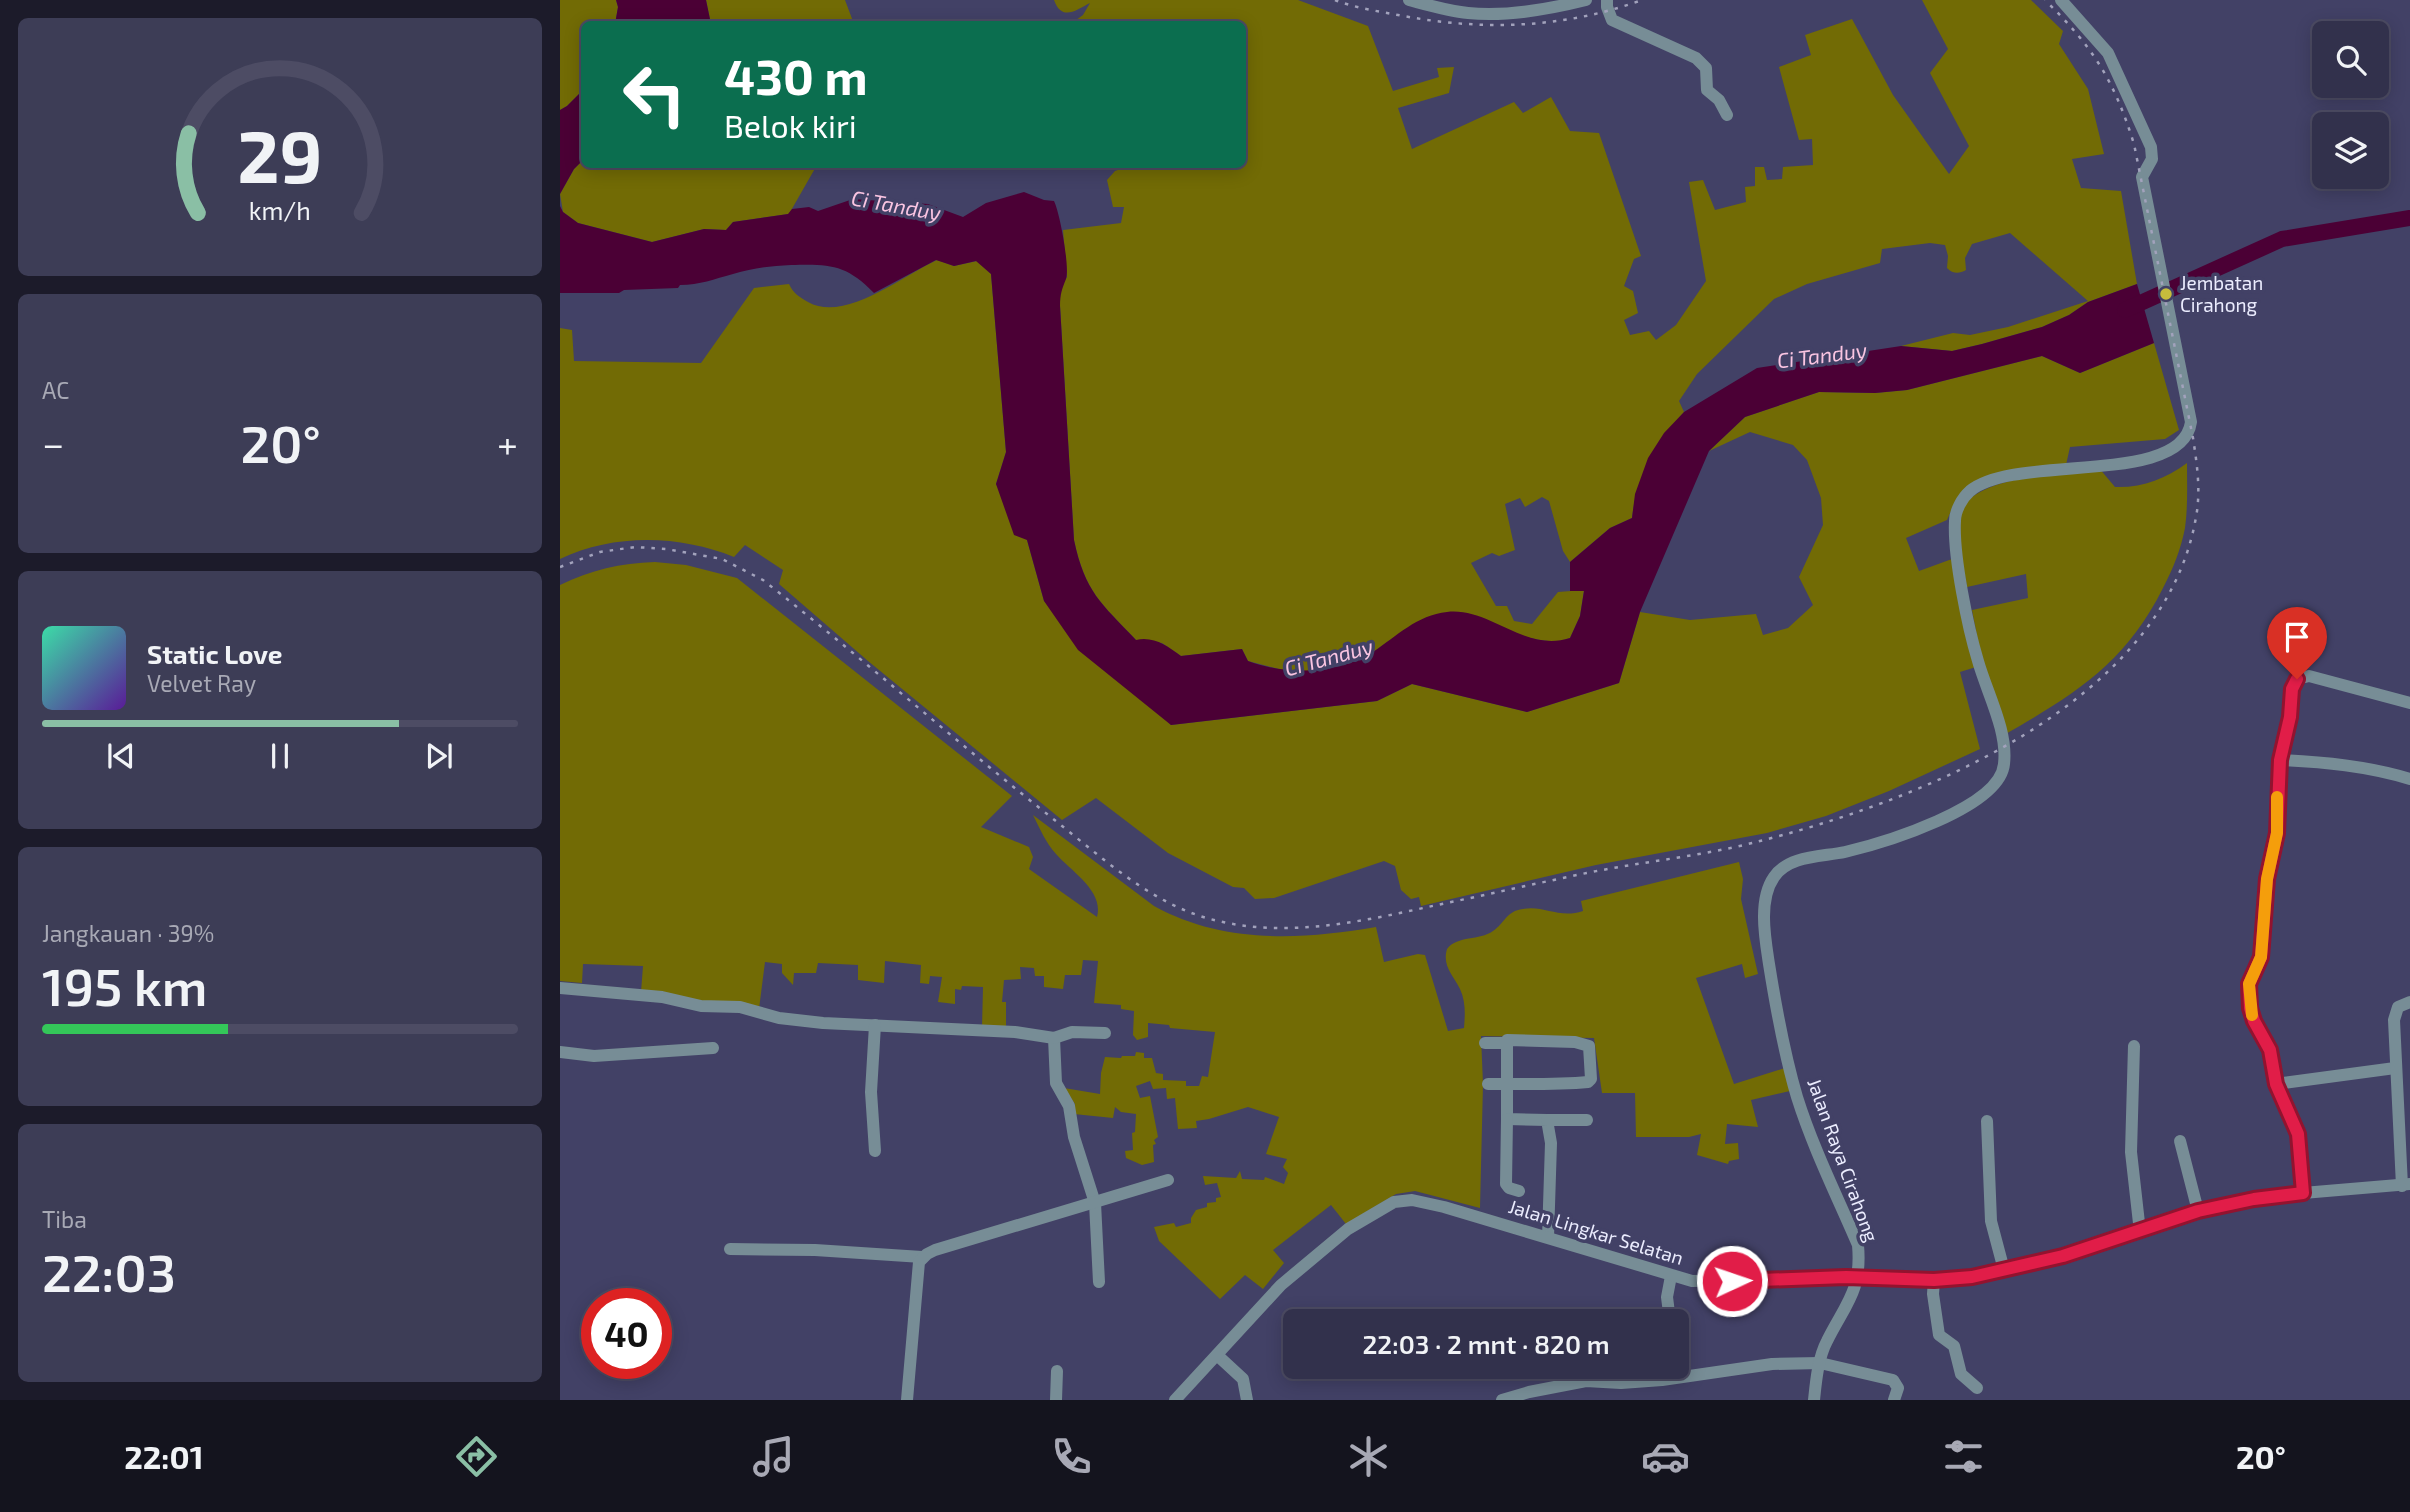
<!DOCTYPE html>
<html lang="id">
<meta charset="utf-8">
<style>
:root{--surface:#32314c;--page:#3d3d56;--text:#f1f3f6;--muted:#a8a9b5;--line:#4d4c64;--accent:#8abfa5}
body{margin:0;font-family:"Exo 2",sans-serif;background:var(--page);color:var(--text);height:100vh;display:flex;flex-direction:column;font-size:26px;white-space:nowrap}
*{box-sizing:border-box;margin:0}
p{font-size:23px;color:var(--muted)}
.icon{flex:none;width:38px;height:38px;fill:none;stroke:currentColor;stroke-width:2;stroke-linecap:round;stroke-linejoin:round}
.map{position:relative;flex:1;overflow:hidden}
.panel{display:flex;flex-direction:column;gap:18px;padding:18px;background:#1c1b2a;width:560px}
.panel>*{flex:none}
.top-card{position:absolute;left:21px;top:21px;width:665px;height:147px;border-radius:10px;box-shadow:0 4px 18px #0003,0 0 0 2px var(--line);background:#0b6e4f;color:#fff;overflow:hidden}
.buttons{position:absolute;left:1752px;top:21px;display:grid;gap:14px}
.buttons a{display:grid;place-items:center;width:77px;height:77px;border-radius:10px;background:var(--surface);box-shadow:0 4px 18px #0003,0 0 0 2px var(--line);font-size:35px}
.speed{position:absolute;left:21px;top:1288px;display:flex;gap:14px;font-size:35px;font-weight:700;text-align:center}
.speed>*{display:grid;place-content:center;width:91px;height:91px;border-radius:50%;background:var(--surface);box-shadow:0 4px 18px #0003,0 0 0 2px var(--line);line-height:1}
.speed .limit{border:10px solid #d22;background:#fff;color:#111}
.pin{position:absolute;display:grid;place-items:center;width:60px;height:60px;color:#fff;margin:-72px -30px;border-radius:50% 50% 50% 0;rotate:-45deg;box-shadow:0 0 7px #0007}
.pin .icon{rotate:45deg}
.me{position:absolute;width:77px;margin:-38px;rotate:87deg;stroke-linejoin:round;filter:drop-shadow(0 0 5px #0008)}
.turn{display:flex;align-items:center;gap:24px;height:147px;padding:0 28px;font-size:32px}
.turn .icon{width:91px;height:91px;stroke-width:2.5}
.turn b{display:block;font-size:49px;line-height:60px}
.big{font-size:52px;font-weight:600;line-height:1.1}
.panel .tile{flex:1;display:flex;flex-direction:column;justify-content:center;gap:10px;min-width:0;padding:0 24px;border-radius:10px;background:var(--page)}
.panel .dial{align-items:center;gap:0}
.dial svg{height:182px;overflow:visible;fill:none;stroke:var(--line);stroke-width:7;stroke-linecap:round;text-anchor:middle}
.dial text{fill:var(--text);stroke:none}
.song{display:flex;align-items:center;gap:21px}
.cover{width:84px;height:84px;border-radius:10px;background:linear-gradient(135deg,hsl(160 70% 55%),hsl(270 70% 35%))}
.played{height:7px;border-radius:4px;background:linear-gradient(90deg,var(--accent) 75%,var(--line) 75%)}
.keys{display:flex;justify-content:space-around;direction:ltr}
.heat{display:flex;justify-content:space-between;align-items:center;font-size:38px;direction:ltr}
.charge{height:10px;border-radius:5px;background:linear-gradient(90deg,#34c759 39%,var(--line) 0)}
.trip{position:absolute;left:723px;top:1309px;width:406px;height:70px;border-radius:10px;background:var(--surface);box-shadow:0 4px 18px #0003,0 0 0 2px var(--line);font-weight:600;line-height:70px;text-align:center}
.dock{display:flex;height:112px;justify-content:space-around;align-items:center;background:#14141e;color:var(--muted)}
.dock .icon{width:49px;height:49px}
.dock .on{color:var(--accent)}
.dock b{font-size:32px;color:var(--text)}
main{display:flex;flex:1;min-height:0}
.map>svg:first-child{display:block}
.green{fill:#726b05}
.water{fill:#4b0035}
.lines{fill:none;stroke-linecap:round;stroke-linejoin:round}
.river{stroke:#4b0035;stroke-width:16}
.minor{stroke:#778d96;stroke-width:12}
.rail{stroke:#a2a2bc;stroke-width:2.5;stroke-dasharray:3.5 7;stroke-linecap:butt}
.route-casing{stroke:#92132f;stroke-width:18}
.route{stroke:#e11d48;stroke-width:12}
.slow{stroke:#f59e0b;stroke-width:12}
.poi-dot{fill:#c6bc3c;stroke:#424166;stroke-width:2.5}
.labels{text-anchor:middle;stroke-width:7;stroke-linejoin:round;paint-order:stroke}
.poi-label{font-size:19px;fill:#ebecfe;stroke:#424166;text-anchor:start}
.street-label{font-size:19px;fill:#ebecfe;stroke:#424166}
.water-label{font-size:21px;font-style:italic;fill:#fac5e2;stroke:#424166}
</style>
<main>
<section class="panel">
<div class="tile dial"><svg viewBox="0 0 100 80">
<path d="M14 69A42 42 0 1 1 86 69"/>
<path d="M14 69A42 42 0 0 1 10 34" stroke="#8abfa5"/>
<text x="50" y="56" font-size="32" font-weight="700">29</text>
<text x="50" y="72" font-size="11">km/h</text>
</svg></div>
<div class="tile"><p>AC</p>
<div class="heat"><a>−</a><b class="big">20°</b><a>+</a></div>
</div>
<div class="tile">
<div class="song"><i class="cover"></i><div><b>Static Love</b><p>Velvet Ray</p></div></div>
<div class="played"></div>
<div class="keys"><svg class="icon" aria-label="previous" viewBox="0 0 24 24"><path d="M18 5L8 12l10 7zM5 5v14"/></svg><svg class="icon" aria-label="pause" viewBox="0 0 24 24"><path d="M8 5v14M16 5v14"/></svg><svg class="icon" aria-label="next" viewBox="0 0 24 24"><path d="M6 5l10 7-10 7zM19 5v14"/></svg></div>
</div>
<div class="tile"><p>Jangkauan · 39%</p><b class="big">195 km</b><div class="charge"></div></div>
<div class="tile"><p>Tiba</p><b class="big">22:03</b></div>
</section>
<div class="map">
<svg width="1850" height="1400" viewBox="0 0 1850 1400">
<rect width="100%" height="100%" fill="#424166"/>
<!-- green -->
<g class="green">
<path d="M0,0H56L58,7L55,24H24V89L7,106L0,110Z"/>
<path d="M146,0H285L294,24H151Z"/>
<path d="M494,0H738L808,26L833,91L879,77L877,68L894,67L889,93L838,108L852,149L954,102L963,113L991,97L1010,131L1039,133L1081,256L1074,259L1064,286L1073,291L1078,313L1064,320L1070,335L1089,331L1096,340L1116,325L1146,281L1129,182L1143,180L1155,210L1186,202L1185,187L1195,186V167H1204L1207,180L1222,179L1223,167L1253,165L1252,139L1239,140L1219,67L1251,55L1245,35L1292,19L1333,95L1389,174L1409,146L1370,73L1388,49L1362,0H1471L1503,31L1499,44L1528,89L1544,154L1512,159L1521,188L1561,191L1577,284L1528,302L1509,315L1482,327L1422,344L1392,351L1341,346L1393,333L1410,335L1448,327L1528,301L1450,233L1412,244L1405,258L1406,270C1399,274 1393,274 1387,268L1388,256L1385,245L1370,243L1322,249L1320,263L1247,284L1214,299L1137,374L1119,401L1124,412C1097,441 1076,479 1072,518L1050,528L1010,562L1003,551L989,501L982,497L965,507L960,498L945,504L955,550L939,556L932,553L911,563L936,606H947L954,621L972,624L998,592L1024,590L1020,616L1010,638L997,642L980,640L960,636L915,616L833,638L809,655L756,671L731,672L688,661L682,649L621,656L602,643L576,640C541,603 525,592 514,540L500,305V287L507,277L503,230L561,223L564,207H553L547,180L555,171L572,165L682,164V24H521L516,20L523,15L530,3C516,10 502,22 494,0Z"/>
<path d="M24,159V164L257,165L229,214L173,222L166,230L144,229L92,242L18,223L3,212L0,194L14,169Z"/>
<path d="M377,260L394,266L417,261L431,274L446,452L436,484L467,540L484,601L611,725L817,701L852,684L967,712L1059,683L1080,612L1130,620L1196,614L1203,635L1228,628L1253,605L1239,577L1263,525L1261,498L1247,460L1233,445L1190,432L1149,451L1185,417L1259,392L1315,393L1347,390L1482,356L1520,373L1594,343L1619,430L1605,439L1510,447L1506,465L1468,467L1397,498L1387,520L1346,538L1359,571L1392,559L1416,667L1400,672L1420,749L1329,791L1266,816L1207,833L1036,865L861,906L859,897L851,899L841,890L835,866L824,861L714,898L695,899L684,888L673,887L608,853L536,798L502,820L308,661L219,584L223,570L185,545L174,557C120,535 54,533 0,559V328L12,330L14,361L141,363L194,288L229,284C234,294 238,296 248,302C285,323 342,276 377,260Z"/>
<path d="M1627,463C1627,484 1628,507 1625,528C1621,549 1613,569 1603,588C1565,664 1515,694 1444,735L1421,656L1412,610L1468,598L1466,574L1407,587C1404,567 1396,543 1397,522C1399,476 1505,473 1539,468L1555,487C1582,488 1605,479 1627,463Z"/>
<path d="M95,562L126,565L177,578L452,796L421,827L469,847L473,857L469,869L537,917C544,891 512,872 496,854C486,843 480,829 473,815L594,906C663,944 740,940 816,927L824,962L858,954L865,955L888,1031L904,1028C905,1015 906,1002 900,989C893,975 882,966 887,949C898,935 919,941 933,931C945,923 946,911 963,909C984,905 999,919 1023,911L1021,901L1179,862L1183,879L1181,899L1198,974L1185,978L1182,964L1136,978L1174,1084L1225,1068L1230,1091L1191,1100L1198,1127L1167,1124L1165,1144L1178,1143L1179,1159L1169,1161L1168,1164L1137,1155L1141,1134L1129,1137H1076L1075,1093H1042L1034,1038L921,1036L923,1084L920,1208L855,1191L836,1194L786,1224L771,1205L713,1250L724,1263L703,1289L685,1275L660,1299L599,1241L594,1227L614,1223L616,1227L631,1223V1218L636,1210L647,1207V1203L656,1202V1198L661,1197L657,1183L645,1185L643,1176L676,1178L680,1171L682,1179L704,1180L705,1177L724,1184L728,1173L723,1167L727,1159L706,1154L719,1117L688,1107L649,1119L636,1121L637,1128L618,1129L615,1098L607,1099L606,1088L593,1089L590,1081L576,1086L580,1098L590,1096L598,1137L594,1140L596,1144L593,1145L594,1162L582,1165L566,1158L565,1151L573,1150L572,1133L575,1132L576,1114L561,1112L555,1107L553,1118L514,1114L515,1104L504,1088L540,1094L541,1073L545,1057L561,1058L562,1056H575L576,1052L584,1053V1058H592L596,1073L603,1074V1080L626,1081V1086H639L642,1076L648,1077L655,1032L610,1028L609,1025L588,1023V1037L577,1040L573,1035L574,1011L561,1009V1005L534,1003L538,961L523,960L521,975H505L503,989L484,987V976H475L474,968L460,967L461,979L444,980L442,1002H446V1030L422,1028L423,987L402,986L401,990L395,989V1004L378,1002L382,977L370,976L369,984L360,983L361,965L325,961L324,983L298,980V965L258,963L256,973H234L233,985L222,973V964L205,962L199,1009L81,992L83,966L23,964L22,983L0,981V585C31,570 60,563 95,562Z"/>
</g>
<!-- water -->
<g class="water">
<path d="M56,0H146L151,24H55L58,7Z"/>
<path d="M24,89V159L14,169L0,194V110L7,106Z"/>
<path d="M464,192L484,200L494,201C500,213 510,268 506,279C502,289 500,294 500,306L514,540C525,592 541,603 576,640C594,636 607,646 621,656L682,649L688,661C725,675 778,675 813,652C837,636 857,615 887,612C930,607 965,653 1010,638L1020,616L1024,591H1010V562L1050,528L1072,518L1075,494L1088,458L1104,433L1124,412L1197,368L1341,346L1392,351L1422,344L1482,327L1509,315L1528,302L1577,284L1594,343L1520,373L1482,356L1347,390L1315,393L1259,392L1185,417L1149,451L1080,612L1059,683L967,712L852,684L817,701L611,725L518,650L484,601L467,540L454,535L436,484L446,452L431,274L416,261L394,266L376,260L314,293C286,264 269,264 231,265C210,266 193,268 173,274C154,279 140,285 120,285L118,288L64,290L59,293H0V206L3,212L18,223L92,242L144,229L166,230L173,222L228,214L232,209L249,207L258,211L293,199L368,204L403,217L426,203Z"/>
</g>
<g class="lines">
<!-- river -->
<path class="river" d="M1565,310L1722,239L1850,218"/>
<!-- minor -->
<g class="minor">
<path d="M849,0C868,5 888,11 908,13C945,17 990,9 1026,0"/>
<path d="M1047,0V7L1052,20L1136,58L1146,68L1147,90L1159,100L1167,115"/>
<path d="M1720,760C1764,762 1807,766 1850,779"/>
<path d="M0,988L102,997L141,1006L180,1007L219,1018L263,1023L455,1032L494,1038L496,1083L509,1106L514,1137L535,1203L539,1282"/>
<path d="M494,1038L512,1032L545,1033"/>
<path d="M925,1043H947"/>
<path d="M1574,1046L1571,1152L1580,1232"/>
<path d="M0,1052L34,1056L153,1048"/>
<path d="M928,1084C961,1084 995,1085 1028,1082L1031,1079L1029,1046L1015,1042L947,1040C947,1066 947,1093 947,1119L987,1120L991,1143L988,1237"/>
<path d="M1716,1084L1835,1068"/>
<path d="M947,1119L946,1184L949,1188L959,1191"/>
<path d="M987,1120H1027"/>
<path d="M1427,1121L1431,1221L1444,1270"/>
<path d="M1620,1141L1638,1211"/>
<path d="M315,1151L311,1092L315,1025"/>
<path d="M1842,1186L1834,1020L1838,1007L1850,1002"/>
<path d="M1743,1193L1738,1134L1716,1084L1710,1050L1694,1021L1690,1008L1689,984L1701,957L1707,879L1717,833L1720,760L1730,717L1733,689L1737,679L1749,676L1850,703"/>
<path d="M170,1249L255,1250L362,1257"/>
<path d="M1374,1280L1373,1294L1379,1335L1394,1346L1401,1374L1417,1388"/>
<path d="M1110,1321L1107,1297L1111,1276"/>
<path d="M657,1355L683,1379L687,1400"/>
<path d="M347,1400L359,1262L367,1254L375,1250L608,1180"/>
<path d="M496,1400L497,1371"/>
<path d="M615,1400L721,1285L788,1229L834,1202L852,1200L884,1207L1132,1281L1286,1277L1374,1280L1412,1277L1489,1260L1670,1203L1743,1193L1850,1184"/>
<path d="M942,1400L969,1392L1026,1381L1061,1383L1102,1380L1212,1364L1260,1363L1333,1380L1338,1388L1334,1400"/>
<path d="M1254,1400C1256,1381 1258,1358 1267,1341C1286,1303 1302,1291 1298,1245C1277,1196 1253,1148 1237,1097C1224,1053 1216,1008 1209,964C1205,938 1198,900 1214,877C1229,855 1262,857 1285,852C1323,843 1440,808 1444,764C1448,731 1427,693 1418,661C1408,628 1393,556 1395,521C1395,511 1402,498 1410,491C1456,453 1622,487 1631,422L1582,177L1592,159L1591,147L1548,53L1501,0"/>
</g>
<!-- rail -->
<g class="rail">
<path d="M775,0C795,8 817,11 838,15C921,31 1002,29 1082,0"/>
<path d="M0,567L40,552L75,547L106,549L162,559L203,580C301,657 394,740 492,818C538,854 583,897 640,916C719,941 799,922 877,905C921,896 964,886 1008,877C1069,863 1132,858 1192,843C1355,803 1604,705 1636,517C1641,491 1637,464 1633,438L1574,144C1554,80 1533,47 1485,0"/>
</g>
</g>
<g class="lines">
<!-- route casing -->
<g class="route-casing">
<path id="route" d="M1172,1281L1286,1277L1374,1280L1412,1277L1503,1256L1638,1211L1694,1199L1743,1193L1738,1134L1716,1084L1710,1050L1694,1021L1690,1008L1689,984L1701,957L1707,879L1717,833L1720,760L1730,717L1732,689L1737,679"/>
</g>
<!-- route -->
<use href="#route" class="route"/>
<!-- slow -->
<path class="slow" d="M1692,1015L1689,984L1701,957L1707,879L1717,833V797"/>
</g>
<!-- markers -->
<circle class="poi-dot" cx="1606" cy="294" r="7"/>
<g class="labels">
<!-- poi labels -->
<g class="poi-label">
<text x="1620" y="290">Jembatan<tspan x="1620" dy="22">Cirahong</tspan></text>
</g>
<!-- street labels -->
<g class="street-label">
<text transform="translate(1283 1160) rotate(70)" y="7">Jalan Raya Cirahong</text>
<text transform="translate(1036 1232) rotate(17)" y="7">Jalan Lingkar Selatan</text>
</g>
<!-- water labels -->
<g class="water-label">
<text transform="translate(336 206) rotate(10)" y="7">Ci Tanduy</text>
<text transform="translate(1262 356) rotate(-7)" y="7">Ci Tanduy</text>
<text transform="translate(769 658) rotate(-15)" y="7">Ci Tanduy</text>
</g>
</g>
</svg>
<div class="buttons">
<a><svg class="icon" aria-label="search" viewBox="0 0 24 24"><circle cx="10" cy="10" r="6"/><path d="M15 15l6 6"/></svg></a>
<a><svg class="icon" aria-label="layers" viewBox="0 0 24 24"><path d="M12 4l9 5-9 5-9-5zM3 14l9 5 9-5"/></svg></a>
</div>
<div class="speed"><div class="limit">40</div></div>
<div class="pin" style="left:1737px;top:679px;background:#d93025"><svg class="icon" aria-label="arrive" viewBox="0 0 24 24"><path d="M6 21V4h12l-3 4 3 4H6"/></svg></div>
<svg class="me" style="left:1172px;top:1281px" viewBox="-20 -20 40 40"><circle r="17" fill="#e11d48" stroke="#fff" stroke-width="3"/><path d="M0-11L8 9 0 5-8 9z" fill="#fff"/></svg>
<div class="trip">22:03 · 2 mnt · 820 m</div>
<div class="top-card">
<div class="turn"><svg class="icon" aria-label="left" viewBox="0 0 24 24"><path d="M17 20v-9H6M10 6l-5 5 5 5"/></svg><div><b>430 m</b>Belok kiri</div></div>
</div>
</div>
</main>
<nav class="dock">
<b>22:01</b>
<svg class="icon on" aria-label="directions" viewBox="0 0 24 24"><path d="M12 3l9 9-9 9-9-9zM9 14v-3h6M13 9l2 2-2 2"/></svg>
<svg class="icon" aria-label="music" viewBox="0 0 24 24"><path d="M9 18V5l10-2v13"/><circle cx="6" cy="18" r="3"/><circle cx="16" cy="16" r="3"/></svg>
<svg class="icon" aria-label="phone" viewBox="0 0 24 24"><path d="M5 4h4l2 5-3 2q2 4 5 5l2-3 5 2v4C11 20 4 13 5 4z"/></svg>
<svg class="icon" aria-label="climate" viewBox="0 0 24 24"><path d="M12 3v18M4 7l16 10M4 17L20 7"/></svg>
<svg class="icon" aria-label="car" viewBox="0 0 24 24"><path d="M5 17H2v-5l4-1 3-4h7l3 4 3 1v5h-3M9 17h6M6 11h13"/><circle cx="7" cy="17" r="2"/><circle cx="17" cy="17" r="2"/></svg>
<svg class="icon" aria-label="filters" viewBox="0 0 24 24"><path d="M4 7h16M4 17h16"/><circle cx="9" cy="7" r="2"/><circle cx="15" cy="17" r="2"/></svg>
<b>20°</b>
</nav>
